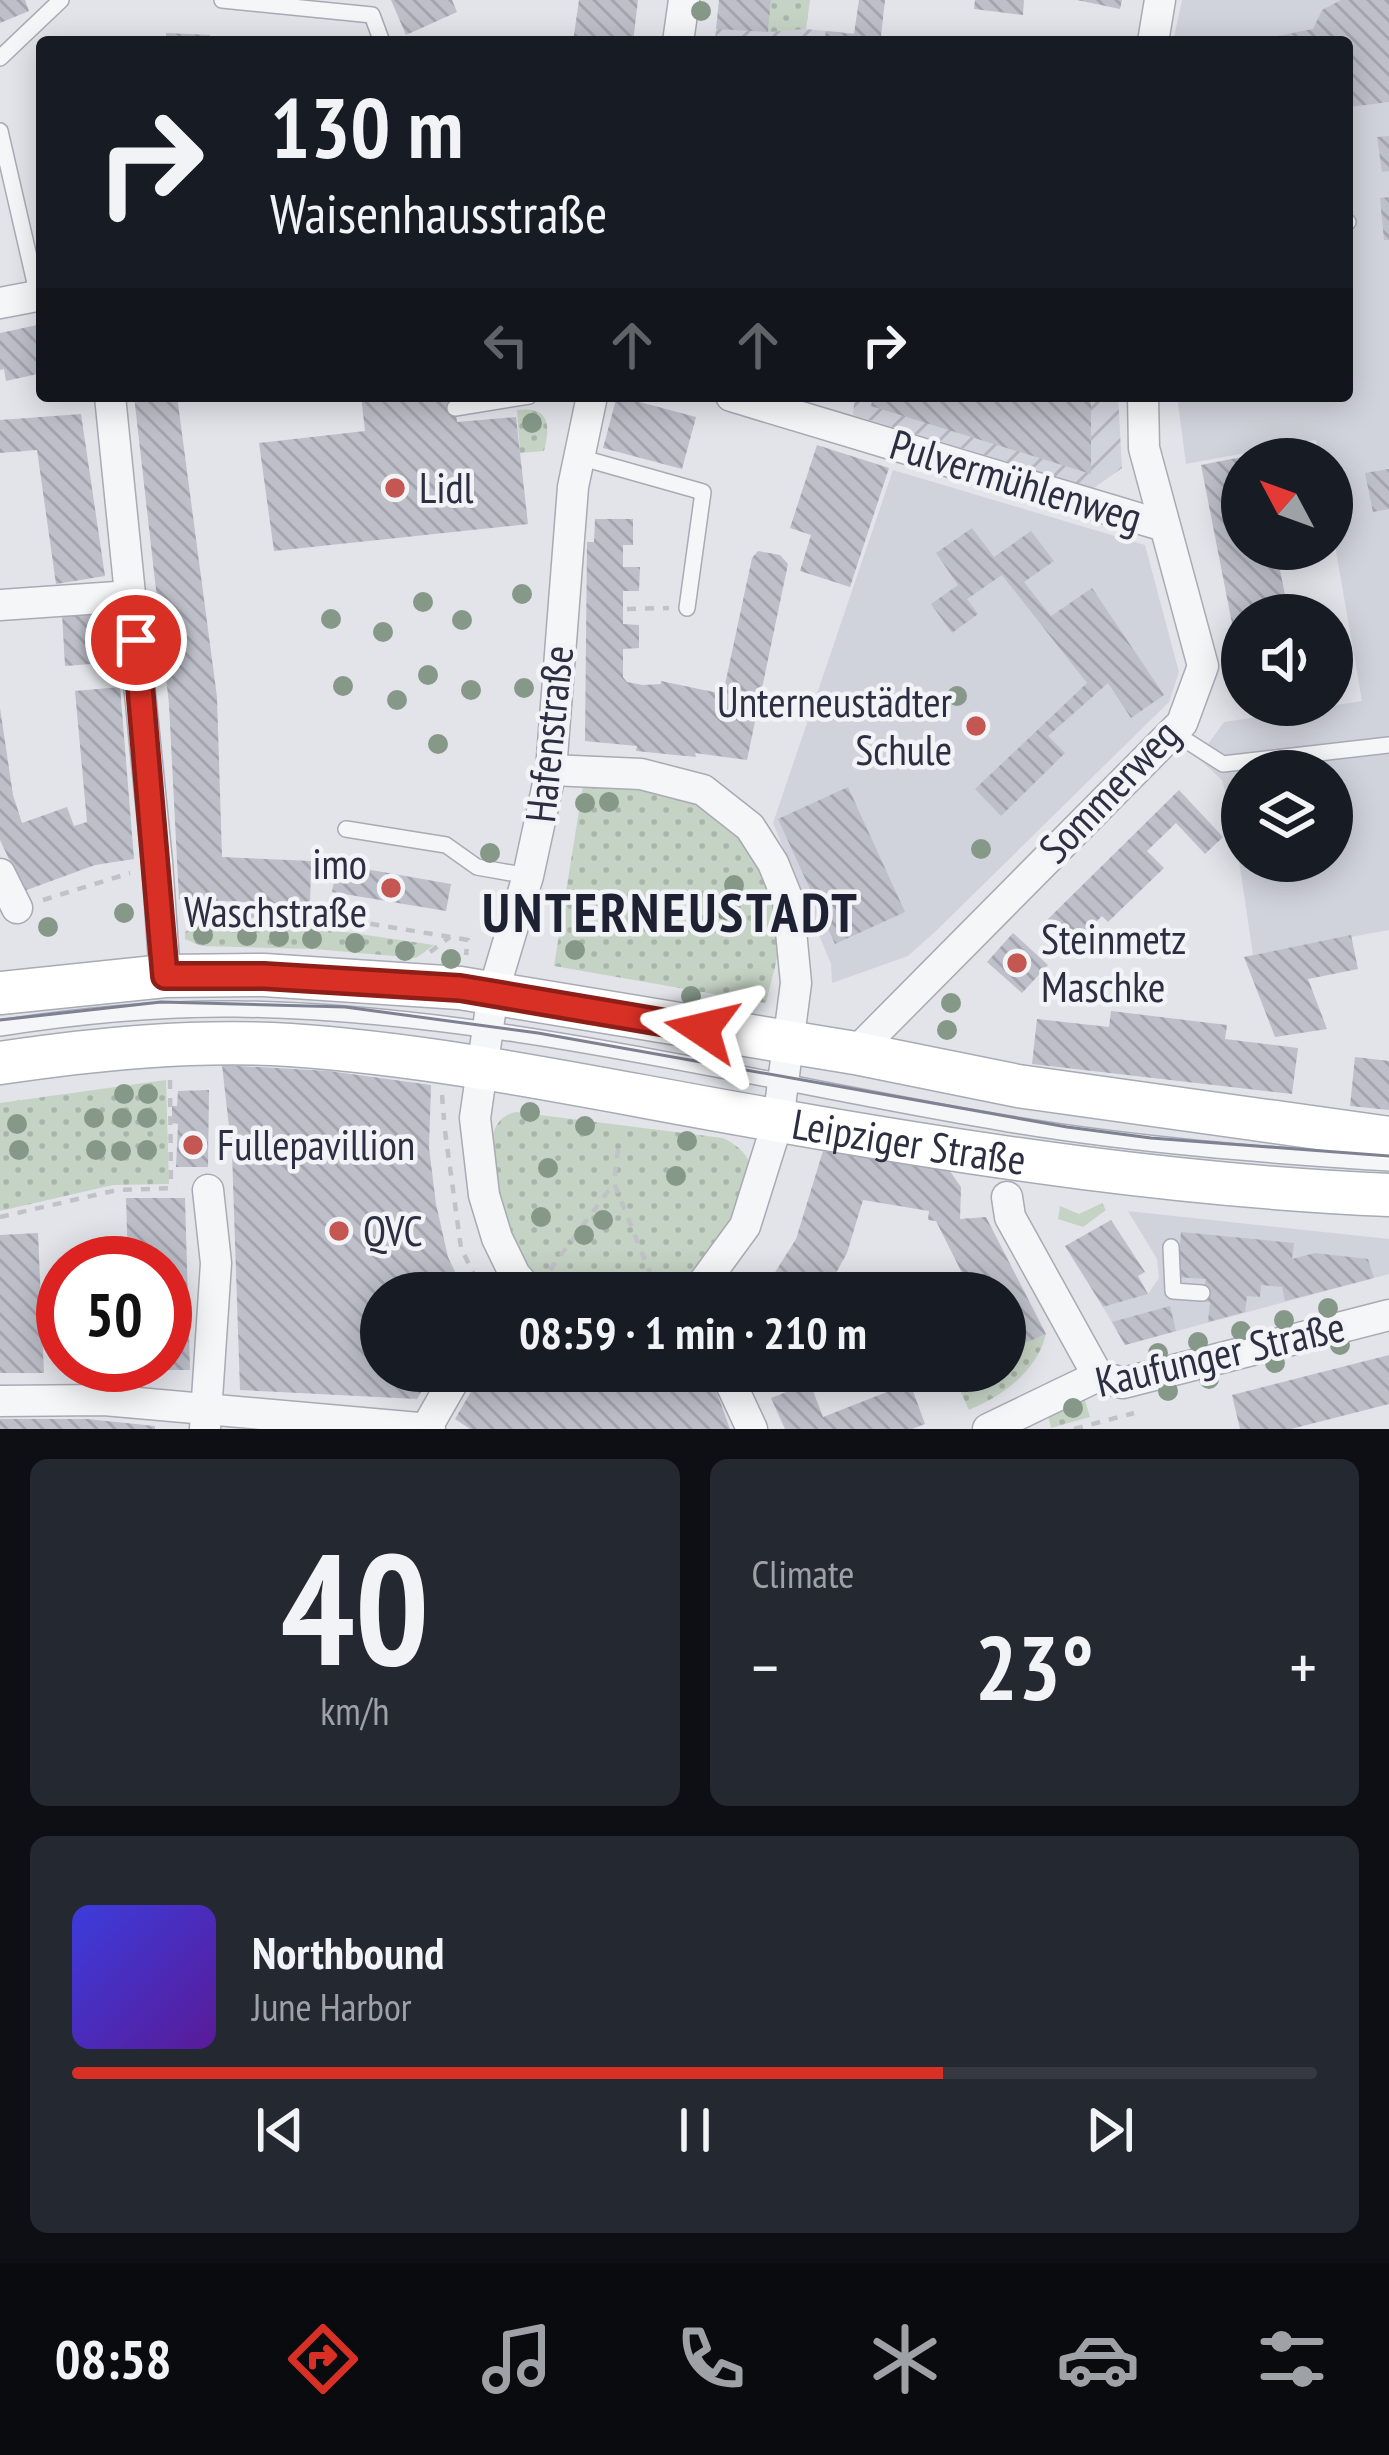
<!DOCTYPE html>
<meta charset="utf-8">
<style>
:root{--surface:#171b24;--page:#242831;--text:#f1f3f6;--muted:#9ea1a6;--line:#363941;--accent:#d93025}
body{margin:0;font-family:"PT Sans Narrow",sans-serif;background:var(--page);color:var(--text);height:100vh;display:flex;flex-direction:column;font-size:45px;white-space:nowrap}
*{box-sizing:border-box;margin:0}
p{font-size:39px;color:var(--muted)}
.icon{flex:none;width:66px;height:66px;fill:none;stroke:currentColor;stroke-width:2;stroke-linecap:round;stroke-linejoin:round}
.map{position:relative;height:1429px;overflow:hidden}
.sheet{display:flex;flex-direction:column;gap:30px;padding:30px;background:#0d0f14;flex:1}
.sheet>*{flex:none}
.hud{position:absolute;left:36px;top:36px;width:1317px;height:366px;border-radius:12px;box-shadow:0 6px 30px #0003;background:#171b24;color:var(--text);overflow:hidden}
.needle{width:78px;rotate:311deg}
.tools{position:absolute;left:1221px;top:438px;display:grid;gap:24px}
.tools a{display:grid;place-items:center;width:132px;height:132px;border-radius:50%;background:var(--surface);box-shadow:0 6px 30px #0003;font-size:60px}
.speed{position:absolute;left:36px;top:1236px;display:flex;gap:24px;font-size:60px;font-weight:700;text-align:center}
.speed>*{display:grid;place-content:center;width:156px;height:156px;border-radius:50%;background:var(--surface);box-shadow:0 6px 30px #0003;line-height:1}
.speed .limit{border:18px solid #d22;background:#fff;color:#111}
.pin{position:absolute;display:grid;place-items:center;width:102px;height:102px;color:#fff;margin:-51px;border:6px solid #fff;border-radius:50%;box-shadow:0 3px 12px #0007}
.me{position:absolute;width:132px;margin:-66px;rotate:280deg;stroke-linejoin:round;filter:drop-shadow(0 0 9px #0008)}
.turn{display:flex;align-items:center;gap:42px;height:252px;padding:0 36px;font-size:54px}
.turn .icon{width:156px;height:156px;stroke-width:2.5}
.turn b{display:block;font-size:84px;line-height:102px}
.lanes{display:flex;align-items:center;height:114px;padding:0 36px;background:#0003;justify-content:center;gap:60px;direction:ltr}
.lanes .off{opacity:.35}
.big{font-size:90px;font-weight:700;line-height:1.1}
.sheet .tile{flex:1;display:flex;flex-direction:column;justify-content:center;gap:18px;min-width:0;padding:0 42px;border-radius:18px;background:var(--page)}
.sheet .dial{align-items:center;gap:0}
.dial b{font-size:156px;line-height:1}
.song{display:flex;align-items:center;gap:36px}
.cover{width:144px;height:144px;border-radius:18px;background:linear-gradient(135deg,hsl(240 70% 55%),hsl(270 70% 35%))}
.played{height:12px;border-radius:6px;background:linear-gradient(90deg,var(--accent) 70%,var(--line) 70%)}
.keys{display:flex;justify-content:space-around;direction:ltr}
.heat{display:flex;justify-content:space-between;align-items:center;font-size:66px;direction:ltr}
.sheet .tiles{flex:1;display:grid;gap:30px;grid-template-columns:1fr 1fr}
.tile:last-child{grid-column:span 2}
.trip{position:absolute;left:360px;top:1272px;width:666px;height:120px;border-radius:60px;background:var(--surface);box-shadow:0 6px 30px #0003;font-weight:700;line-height:120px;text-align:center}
.dock{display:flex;height:192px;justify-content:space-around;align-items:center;background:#090b0e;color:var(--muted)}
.dock .icon{width:84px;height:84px}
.dock .current{color:var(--accent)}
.dock b{font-size:54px;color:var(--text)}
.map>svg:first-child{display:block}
.built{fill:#d1d3dc;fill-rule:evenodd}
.industrial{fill:url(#industrial-furrows)}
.grass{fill:url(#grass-dots)}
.forest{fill:url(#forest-crowns)}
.building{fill:url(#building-back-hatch)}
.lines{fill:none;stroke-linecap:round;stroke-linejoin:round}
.service-casing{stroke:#a8aab4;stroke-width:18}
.minor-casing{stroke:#a8aab4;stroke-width:33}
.secondary-casing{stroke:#a8aab4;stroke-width:45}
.path{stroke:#c1c2c8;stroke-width:4.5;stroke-dasharray:9 9;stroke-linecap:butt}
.service{stroke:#f5f6f8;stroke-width:15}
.minor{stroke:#f5f6f8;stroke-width:30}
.secondary{stroke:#fff;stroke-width:42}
.tram{stroke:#7d8192;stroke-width:3}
.tree{fill:#869989}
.route-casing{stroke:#8d1f18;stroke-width:30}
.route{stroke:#d93025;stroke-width:21}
.poi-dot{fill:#c55752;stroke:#f2f3f7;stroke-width:4.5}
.labels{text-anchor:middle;stroke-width:9;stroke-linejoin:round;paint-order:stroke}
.street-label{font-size:42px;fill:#2c2f41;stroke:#f2f3f7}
.poi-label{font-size:42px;fill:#2c2f41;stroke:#f2f3f7;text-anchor:start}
.district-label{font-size:54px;font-weight:bold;letter-spacing:3px;fill:#1e2132;stroke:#f2f3f7}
</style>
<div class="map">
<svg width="1389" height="1429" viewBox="0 0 1389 1429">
<defs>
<pattern id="industrial-furrows" width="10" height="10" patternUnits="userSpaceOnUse" patternTransform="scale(3)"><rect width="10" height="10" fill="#d1d3dc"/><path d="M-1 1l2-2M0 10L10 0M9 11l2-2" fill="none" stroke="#b4b5be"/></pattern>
<pattern id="grass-dots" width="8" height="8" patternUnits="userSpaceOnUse" patternTransform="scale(3)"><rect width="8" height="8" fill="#c5d3c4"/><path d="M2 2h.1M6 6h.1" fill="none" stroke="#a9b5aa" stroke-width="1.8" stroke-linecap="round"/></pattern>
<pattern id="forest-crowns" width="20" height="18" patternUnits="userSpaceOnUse" patternTransform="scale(3)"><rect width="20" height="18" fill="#c5d3c4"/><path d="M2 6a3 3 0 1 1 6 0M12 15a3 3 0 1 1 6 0" fill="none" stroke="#a9b5aa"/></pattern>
<pattern id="building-back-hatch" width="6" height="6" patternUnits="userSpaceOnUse" patternTransform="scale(3)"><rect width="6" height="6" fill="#bdbfc9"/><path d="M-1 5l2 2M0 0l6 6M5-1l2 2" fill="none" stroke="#a3a4ae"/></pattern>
</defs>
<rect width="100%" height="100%" fill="#e3e4ea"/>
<!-- built -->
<g class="built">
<path d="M1182,0H1389V930L1253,955L1233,820L1222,780L1198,758L1224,722L1362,701L1332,528V459H1320L1316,440L1186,464L1177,396H1347V42H1173ZM1242,771H1332V861H1242Z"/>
<path d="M893,470L1145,545L1179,672L1169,702L936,931L908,956L832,983L831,964L773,823Z"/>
<path d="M1128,1211L1389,1239V1274L1125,1345L1103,1307L1148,1294L1159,1278L1157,1259Z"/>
</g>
<!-- industrial -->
<g class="industrial">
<path d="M716,29H806L881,36L1050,42H715Z"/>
<path d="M855,396H1118L1122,468L1094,488L853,415Z"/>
</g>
<!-- grass -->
<g class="grass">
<path d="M771,0H810L806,29L768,32Z"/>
<path d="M517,410C549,406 551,424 544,451L520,453Z"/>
<path d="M583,786C613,788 647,787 677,794C722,804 773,874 779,919C783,947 772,976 766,1003L554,966Z"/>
<path d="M201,922L319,928L434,945L416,958L314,949L201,946L185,939V932Z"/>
<path d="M166,1080L169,1184L113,1185L0,1211V1103Z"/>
<path d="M516,1112L723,1138C733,1143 746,1151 749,1163C756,1201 701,1267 677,1293H546C522,1265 455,1124 516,1112Z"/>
<path d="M1046,1334C1037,1371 1003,1396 969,1410L958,1386L989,1371H1005V1352Z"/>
<path d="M1084,1397L1090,1417L1051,1428L1048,1416Z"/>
</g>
<!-- forest -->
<path class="forest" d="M1102,1203L1106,1210L1083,1227L1058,1219L1060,1206L1079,1214Z"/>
<!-- building -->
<g class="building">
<path d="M0,0H25L29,11L0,23Z"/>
<path d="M391,0H452L457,12L406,35Z"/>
<path d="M579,0H638L633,42H573Z"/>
<path d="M719,0H771L768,32L716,29Z"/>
<path d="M859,0H885L881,36L921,38V42H824L826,31L854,34Z"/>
<path d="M975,0H1024L1023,15L974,9Z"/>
<path d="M1077,0H1122L1120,9Z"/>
<path d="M1341,0H1389V102L1349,107L1347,42H1248L1313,29L1322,10Z"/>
<path d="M166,33L210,35L209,42H166Z"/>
<path d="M1389,136V171L1382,172L1377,137Z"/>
<path d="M1389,197V240H1384L1380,198Z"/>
<path d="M42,324V373L6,381L4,369L0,370V333Z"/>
<path d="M134,396H177L217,697L222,857L311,861L310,905L179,899L169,704Z"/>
<path d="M361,396H454L457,422L516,417L528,524L274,551L259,443L365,431Z"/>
<path d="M617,396L696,417L682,469L603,448Z"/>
<path d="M873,396H1091V474L871,406Z"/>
<path d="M81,414L105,576L56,584L37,450L0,453V420Z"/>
<path d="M817,445L889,468L850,587L800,571L811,535L790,528Z"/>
<path d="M1242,457V549L1276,550L1289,615H1242L1240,664L1201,465Z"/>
<path d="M1389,469V509L1373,512L1365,473Z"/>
<path d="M595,519H633V545H623V567H640L639,591H623V624L639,625V648L623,649V677L627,682L643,685L661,684V681L723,694L752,558L758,551L780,555L788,564L747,760L695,753L696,757L636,751L637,746L585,741L587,542H594Z"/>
<path d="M972,528L994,557L1031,531L1054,561L1024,582L1051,616L1092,588L1164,695L1131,718L1108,683L1048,736L1065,753L1001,816L975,789L1087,683L1002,575L967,599L978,614L952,633L931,604L958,585L936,553Z"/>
<path d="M114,610L118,662L65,666L62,614Z"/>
<path d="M120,687L134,859L95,865L24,891L0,840V708L13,795L22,823L67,807L74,826L87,822L75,691Z"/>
<path d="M848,787L905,912L835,944L778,819Z"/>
<path d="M1179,790L1223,837L1205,854L1176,823L1147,851L1164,868L1108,922L1102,916L1073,945L1048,919Z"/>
<path d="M337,864L451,884L446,911L332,892Z"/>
<path d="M1013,933L1048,965L1022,993L987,962Z"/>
<path d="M1351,935L1358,969L1308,979L1327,1029L1275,1037L1244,957Z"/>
<path d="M1111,1011L1227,1025L1225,1039L1298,1048L1292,1094L1032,1064L1037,1019L1109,1027Z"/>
<path d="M1355,1057L1389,1061V1110L1350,1106Z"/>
<path d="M222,1065L329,1071L431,1085L429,1148L436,1204L448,1257L465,1293H381V1371H434L417,1399L240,1390L232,1153Z"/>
<path d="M209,1090L208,1167H176L178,1124L172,1123V1106H177L178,1091Z"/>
<path d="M823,1151L947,1167L961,1187L960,1219L986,1217L1046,1334L1005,1352V1293H972L936,1221L928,1220L929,1211L863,1200L847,1253L825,1293H762L796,1239Z"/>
<path d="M126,1198H185L190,1370H132V1365H165V1263H128Z"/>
<path d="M1111,1220L1145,1272L1138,1276L1148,1294L1103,1307L1065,1246Z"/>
<path d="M1181,1232L1294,1243L1292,1259L1315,1253L1368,1259L1374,1278L1285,1301L1282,1287L1261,1285L1260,1297L1247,1296L1245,1312L1208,1322L1210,1302L1201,1301L1206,1279L1177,1277Z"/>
<path d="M38,1233L44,1373H0V1235Z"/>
<path d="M1170,1306L1176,1331L1125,1345L1112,1322Z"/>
<path d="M1389,1355V1404L1291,1429H1240L1232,1395Z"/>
<path d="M483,1371H709L730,1429H470L455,1419Z"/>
<path d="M810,1383L823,1417L910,1383L925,1424L912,1429H785L771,1398Z"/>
<path d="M0,1419H87L155,1426V1429H0Z"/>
</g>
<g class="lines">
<!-- service casing -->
<g class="service-casing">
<g id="service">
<path d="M222,0L372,15L382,42"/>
<path d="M0,58L61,0"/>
<path d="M0,131L38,296"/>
<path d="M1347,222H1348"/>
<path d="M455,408L529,396"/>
<path d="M579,457L703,492L687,608"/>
<path d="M1173,732L1223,764L1389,745"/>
<path d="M346,829L446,845L477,867L528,876"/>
<path d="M0,1028C77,1016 157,1008 236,1009C493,1012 756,1082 1009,1124C1135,1145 1262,1155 1389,1163"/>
<path d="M1171,1247L1173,1291L1202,1293"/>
</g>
</g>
<!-- minor casing -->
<g class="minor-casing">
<g id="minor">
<path d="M678,42L684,0"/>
<path d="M1153,42L1160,0"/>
<path d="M0,303L42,295"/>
<path d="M110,396L157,862L165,976"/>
<path d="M731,396L1164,526"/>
<path d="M0,605L131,596"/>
<path d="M551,770L641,774L703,790L750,827L773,863L788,900L796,983L778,1121L745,1226L696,1293"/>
<path d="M0,874L17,908"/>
<path d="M855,1053L1182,723L1203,666L1144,448L1143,396"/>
<path d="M1007,1197L1010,1217L1098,1376"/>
<path d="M531,1293L515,1275L497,1238L484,1195L475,1118L493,993L528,876L551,770L573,487L592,396"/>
<path d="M725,1371L752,1429"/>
<path d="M0,1401L104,1400L430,1429"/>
<path d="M427,1427L459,1371"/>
<path d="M205,1429L216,1263L208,1190"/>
<path d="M988,1429L1098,1376L1123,1383L1389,1315"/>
</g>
</g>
<!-- secondary casing -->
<g class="secondary-casing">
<g id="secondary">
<path d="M0,993L165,976L264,975L460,988L855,1053L1018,1086L1389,1138"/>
<path id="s1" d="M0,1063C95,1049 194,1039 290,1045C453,1056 615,1093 775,1120C979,1156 1182,1186 1389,1195"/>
</g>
</g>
<!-- path -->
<g class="path">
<path d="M627,609L669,608"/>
<path d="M43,900L130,873"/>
<path d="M191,915L324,916L468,940L466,955"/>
<path d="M430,952L450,937"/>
<path d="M170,1080L171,1188"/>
<path d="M442,1095L444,1120"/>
<path d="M445,1131L461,1248L483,1293"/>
<path d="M618,1149L614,1183L658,1293"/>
<path d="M0,1217L117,1190L177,1188"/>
<path d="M550,1270L614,1183"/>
<path d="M1074,1429L1134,1413"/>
</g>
<!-- service -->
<use href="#service" class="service"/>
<!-- minor -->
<use href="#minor" class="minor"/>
<!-- secondary -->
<use href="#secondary" class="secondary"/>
<!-- tram -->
<path class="tram" d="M0,1020L161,1002L345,1007L538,1033L1067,1127L1151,1138L1389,1156"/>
</g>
<!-- trees -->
<g class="tree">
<circle cx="701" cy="11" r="10"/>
<circle cx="532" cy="423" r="10"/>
<circle cx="522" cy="594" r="10"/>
<circle cx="423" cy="602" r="10"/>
<circle cx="331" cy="619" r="10"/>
<circle cx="462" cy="620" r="10"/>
<circle cx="383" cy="632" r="10"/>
<circle cx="428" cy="675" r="10"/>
<circle cx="343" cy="686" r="10"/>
<circle cx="524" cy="688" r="10"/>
<circle cx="471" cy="690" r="10"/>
<circle cx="957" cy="696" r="10"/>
<circle cx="397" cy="700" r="10"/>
<circle cx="840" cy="712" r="10"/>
<circle cx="438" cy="744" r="10"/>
<circle cx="609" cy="802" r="10"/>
<circle cx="585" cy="803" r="10"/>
<circle cx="981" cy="849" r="10"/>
<circle cx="490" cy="853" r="10"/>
<circle cx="734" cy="885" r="10"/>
<circle cx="725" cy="910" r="10"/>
<circle cx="124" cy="913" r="10"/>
<circle cx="48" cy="927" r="10"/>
<circle cx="203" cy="935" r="10"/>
<circle cx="247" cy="936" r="10"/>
<circle cx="279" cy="937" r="10"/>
<circle cx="312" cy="939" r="10"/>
<circle cx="355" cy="943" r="10"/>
<circle cx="575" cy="950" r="10"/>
<circle cx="405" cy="951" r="10"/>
<circle cx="451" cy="959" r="10"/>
<circle cx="691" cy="996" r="10"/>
<circle cx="951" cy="1003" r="10"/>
<circle cx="947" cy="1030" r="10"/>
<circle cx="124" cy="1094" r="10"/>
<circle cx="148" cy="1094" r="10"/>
<circle cx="530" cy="1112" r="10"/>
<circle cx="94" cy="1118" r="10"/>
<circle cx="122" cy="1118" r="10"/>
<circle cx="147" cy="1118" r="10"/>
<circle cx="17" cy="1124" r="10"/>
<circle cx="585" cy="1126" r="10"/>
<circle cx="687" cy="1141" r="10"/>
<circle cx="19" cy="1150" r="10"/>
<circle cx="96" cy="1150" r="10"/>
<circle cx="147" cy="1150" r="10"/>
<circle cx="121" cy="1151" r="10"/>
<circle cx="548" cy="1168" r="10"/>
<circle cx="676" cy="1176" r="10"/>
<circle cx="541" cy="1217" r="10"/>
<circle cx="603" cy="1220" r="10"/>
<circle cx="584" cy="1235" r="10"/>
<circle cx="1328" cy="1308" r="10"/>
<circle cx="1284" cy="1320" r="10"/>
<circle cx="1241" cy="1331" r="10"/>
<circle cx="1198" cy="1342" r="10"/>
<circle cx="1340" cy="1345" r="10"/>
<circle cx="1158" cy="1353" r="10"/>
<circle cx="1275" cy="1363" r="10"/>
<circle cx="1209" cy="1379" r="10"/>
<circle cx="1168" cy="1391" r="10"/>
<circle cx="1073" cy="1408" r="10"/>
</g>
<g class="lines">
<!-- route casing -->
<g class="route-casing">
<path id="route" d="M136,640L165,976H264L460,988L702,1029"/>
</g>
<!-- route -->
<use href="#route" class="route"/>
</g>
<!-- markers -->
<g class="poi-dot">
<circle cx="395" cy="488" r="12"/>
<circle cx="976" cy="726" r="12"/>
<circle cx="391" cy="888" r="12"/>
<circle cx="1017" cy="963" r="12"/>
<circle cx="193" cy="1145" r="12"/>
<circle cx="339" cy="1231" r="12"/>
</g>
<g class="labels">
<!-- street labels -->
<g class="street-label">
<text transform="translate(1016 481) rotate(17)" y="15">Pulvermühlenweg</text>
<text transform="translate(549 734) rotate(-84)" y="15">Hafenstraße</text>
<text transform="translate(1109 791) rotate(-46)" y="15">Sommerweg</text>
<text dy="15" stroke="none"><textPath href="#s1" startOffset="918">Leipziger Straße</textPath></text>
<text transform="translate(1220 1354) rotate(-13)" y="15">Kaufunger Straße</text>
</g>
<!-- poi labels -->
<g class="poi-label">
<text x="419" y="503">Lidl</text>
<text x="952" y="717" text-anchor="end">Unterneustädter<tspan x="952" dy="48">Schule</tspan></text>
<text x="367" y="879" text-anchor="end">imo<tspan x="367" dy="48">Waschstraße</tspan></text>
<text x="1041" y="954">Steinmetz<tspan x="1041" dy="48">Maschke</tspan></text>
<text x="217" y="1160">Fullepavillion</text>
<text x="363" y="1246">QVC</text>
</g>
<!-- district labels -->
<g class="district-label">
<text x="671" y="932">UNTERNEUSTADT</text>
</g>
</g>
</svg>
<div class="tools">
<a><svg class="needle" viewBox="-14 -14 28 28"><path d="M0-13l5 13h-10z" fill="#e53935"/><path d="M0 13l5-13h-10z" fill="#9ea1a6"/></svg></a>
<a><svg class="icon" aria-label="sound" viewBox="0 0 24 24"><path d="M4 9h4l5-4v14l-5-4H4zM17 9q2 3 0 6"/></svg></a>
<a><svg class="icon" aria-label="layers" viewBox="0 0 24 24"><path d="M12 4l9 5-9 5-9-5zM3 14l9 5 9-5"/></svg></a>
</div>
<div class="speed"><div class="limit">50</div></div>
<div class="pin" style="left:136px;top:640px;background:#d93025"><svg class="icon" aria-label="arrive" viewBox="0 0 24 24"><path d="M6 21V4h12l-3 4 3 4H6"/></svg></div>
<svg class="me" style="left:702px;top:1029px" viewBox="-20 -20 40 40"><path d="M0-17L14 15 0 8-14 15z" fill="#d93025" stroke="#fff" stroke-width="4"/></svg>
<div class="trip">08:59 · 1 min · 210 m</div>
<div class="hud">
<div class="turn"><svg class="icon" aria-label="right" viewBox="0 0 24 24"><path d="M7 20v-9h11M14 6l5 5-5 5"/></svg><div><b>130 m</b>Waisenhausstraße</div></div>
<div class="lanes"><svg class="icon off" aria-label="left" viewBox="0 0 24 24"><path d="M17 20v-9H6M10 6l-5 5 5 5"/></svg><svg class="icon off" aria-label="ahead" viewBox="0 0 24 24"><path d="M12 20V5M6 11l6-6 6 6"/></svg><svg class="icon off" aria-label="ahead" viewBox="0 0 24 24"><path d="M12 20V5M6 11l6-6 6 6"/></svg><svg class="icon" aria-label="right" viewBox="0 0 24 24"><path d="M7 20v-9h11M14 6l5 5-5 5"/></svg></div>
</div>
</div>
<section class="sheet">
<div class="tiles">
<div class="tile dial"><b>40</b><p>km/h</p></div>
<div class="tile"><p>Climate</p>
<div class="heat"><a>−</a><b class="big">23°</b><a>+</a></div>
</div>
<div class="tile">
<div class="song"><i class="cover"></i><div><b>Northbound</b><p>June Harbor</p></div></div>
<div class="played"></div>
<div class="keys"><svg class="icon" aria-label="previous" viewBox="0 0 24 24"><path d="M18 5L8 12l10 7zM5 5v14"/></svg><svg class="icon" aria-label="pause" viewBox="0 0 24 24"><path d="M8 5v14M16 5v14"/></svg><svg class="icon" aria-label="next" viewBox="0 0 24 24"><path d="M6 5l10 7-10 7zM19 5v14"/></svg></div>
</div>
</div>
</section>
<nav class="dock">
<b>08:58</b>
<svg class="icon current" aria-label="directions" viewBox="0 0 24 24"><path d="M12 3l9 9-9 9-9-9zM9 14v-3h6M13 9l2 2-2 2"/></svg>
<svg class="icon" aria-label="music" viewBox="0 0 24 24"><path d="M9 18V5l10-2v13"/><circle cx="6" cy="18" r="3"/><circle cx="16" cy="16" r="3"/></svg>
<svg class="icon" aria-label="phone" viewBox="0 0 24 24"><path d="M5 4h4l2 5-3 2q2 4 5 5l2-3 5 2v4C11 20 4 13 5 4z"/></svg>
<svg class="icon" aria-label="climate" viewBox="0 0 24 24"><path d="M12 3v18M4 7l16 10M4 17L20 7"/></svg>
<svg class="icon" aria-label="car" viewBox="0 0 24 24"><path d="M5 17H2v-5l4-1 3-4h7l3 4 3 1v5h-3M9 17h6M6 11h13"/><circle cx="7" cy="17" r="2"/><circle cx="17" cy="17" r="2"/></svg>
<svg class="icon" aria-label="filters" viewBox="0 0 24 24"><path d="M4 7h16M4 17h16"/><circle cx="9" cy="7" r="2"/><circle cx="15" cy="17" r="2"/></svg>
</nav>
